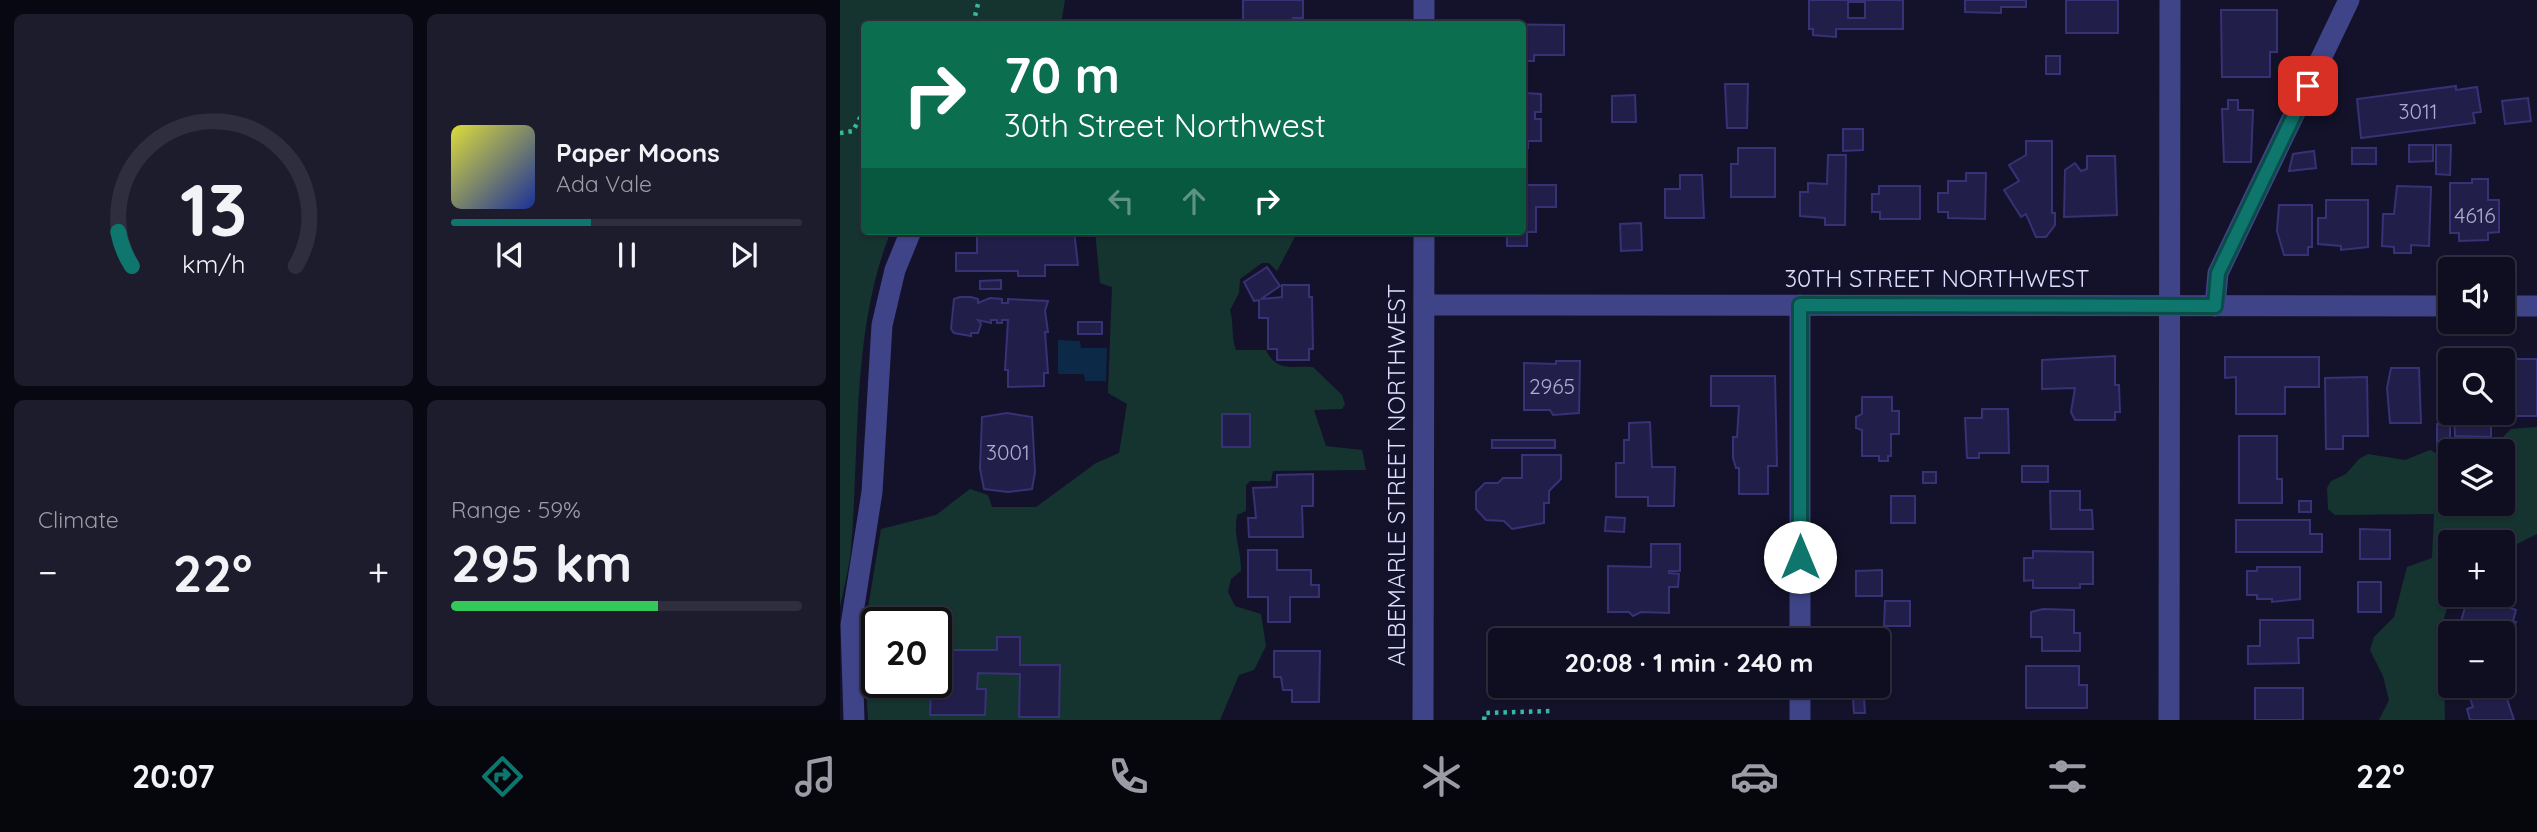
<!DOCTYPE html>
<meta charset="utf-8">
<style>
:root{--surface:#0e0e20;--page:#1c1c2d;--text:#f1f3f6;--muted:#9b9ca5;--line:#2e2e3e;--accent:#0f766e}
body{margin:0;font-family:Quicksand,sans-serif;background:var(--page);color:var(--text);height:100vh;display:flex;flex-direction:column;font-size:26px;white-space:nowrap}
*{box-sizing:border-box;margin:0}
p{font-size:23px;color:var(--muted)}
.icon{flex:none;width:38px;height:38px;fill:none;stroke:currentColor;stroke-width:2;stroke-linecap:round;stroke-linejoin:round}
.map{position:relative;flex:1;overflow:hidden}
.side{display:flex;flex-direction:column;gap:14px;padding:14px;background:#080812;width:840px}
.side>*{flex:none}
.hud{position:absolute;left:21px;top:21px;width:665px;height:214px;border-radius:7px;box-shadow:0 2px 5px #0004,0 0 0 2px var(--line);background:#0b6e4f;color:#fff;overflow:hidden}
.buttons{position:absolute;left:1598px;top:257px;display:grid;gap:14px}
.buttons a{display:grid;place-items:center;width:77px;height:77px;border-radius:7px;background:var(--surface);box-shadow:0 2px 5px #0004,0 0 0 2px var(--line);font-size:35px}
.speed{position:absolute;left:21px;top:607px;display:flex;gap:14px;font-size:35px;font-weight:700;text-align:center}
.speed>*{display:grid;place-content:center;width:91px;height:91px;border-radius:50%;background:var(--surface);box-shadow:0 2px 5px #0004,0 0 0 2px var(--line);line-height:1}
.speed .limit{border:4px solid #111;border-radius:10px;background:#fff;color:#111}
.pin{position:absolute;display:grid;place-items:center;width:60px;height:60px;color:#fff;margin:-30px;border-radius:14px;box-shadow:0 4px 10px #0006}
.me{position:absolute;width:77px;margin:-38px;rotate:0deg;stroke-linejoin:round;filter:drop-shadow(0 0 5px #0008)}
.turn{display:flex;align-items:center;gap:24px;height:147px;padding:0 28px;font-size:32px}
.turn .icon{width:91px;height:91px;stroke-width:2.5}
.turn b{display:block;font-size:49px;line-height:60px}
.lanes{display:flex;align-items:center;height:66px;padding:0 28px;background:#0003;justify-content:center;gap:35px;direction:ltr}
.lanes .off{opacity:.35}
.big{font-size:52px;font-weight:700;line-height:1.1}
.side .card{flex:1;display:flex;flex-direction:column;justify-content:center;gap:10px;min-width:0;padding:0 24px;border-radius:10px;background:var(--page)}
.side .dial{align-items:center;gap:0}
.dial svg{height:182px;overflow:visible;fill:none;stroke:var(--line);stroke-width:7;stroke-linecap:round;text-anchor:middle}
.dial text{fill:var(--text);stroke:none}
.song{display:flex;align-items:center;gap:21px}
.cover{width:84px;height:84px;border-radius:10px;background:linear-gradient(135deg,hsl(60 70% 55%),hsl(230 70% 35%))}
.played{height:7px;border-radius:4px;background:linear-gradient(90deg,var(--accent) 40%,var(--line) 40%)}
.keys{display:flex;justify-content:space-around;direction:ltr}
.heat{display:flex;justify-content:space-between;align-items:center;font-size:38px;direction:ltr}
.charge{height:10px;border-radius:5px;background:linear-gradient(90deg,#34c759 59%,var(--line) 0)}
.side .tiles{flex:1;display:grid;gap:14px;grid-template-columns:repeat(2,1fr)}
.trip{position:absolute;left:648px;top:628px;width:402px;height:70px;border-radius:7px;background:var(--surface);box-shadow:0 2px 5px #0004,0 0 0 2px var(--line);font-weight:700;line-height:70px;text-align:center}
.tabs{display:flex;height:112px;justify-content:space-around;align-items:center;background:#06060d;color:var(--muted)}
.tabs .icon{width:49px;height:49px}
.tabs .active{color:var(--accent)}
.tabs b{font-size:32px;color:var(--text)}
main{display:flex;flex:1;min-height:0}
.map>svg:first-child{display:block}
.green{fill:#15342f;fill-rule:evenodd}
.water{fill:#0d2948}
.building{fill:#221e4a;stroke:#373175;stroke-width:2;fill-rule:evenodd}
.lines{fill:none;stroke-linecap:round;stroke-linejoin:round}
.path{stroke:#35b9a2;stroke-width:4.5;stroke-dasharray:3.5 5;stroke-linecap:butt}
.minor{stroke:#3e4487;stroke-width:21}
.route-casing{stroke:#0a4d48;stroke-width:18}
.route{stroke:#0f766e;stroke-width:12}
.labels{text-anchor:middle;stroke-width:7;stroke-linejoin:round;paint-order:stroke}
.number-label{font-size:21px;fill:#aeacd1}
.street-label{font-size:24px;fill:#dcdcfe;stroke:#13122a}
</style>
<main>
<section class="side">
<div class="tiles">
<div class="card dial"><svg viewBox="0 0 100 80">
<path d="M14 69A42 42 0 1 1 86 69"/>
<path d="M14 69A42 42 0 0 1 8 54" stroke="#0f766e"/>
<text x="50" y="56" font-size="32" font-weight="700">13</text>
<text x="50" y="72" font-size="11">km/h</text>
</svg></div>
<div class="card">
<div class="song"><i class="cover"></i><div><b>Paper Moons</b><p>Ada Vale</p></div></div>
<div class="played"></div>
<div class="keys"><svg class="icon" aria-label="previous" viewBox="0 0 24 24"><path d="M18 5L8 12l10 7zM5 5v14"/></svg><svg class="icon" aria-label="pause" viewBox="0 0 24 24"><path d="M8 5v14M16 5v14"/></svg><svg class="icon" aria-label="next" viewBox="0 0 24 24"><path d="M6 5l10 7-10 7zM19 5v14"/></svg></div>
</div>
<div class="card"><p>Climate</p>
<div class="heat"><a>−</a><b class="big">22°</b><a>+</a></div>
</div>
<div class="card"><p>Range · 59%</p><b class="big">295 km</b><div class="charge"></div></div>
</div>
</section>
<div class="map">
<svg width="1697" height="720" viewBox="0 0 1697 720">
<rect width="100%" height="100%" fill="#13122a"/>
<!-- green -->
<g class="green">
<path d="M0,0H225L221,24H24V231H51C11,330 20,445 11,549C9,568 4,588 0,607Z"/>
<path d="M255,231H458L437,271L429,263H422L400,279L399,293L390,310C394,323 391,338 396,350H426C436,372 452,366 473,367L502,395L505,404L502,409L474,410L486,446L522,450L526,470L433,471L431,481H410L406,485V511L397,515C393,538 401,549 401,571L391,579L388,592L395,606L421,614L426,646L414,670L399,675L380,720H28L23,638L41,529L96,515L130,489L148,495L152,507H196L256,463L279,453L287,404L268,393L272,287L260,283ZM37,623H96V682H37Z"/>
<path d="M1697,427V534L1663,551L1662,542H1610L1611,595L1604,618L1605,634L1610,638V665L1604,674L1605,720H1539L1549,700L1543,676L1530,650L1534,637L1554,617L1567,567L1592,558L1594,514L1495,515L1488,509L1487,488L1491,481L1506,474L1519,459L1528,454L1565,460L1590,450L1596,453L1600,492L1610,493V504H1662L1664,436L1671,429Z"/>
</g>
<!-- water -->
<path class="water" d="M218,340L240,341L241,348H267L266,381H245L244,374H218Z"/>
<!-- building -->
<g class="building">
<path d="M403,0H463V18H453V24H403Z"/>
<path d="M969,0H1063V29H996V37L973,35V29H969ZM1008,2H1025V18H1008Z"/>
<path d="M1125,0H1186V7H1161V13L1125,12Z"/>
<rect x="1226" y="0" width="52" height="33"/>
<path d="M1381,10H1437V52H1430V77H1382Z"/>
<path d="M648,24L724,25V55H694V61H682V24Z"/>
<rect x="1206" y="56" width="14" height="18"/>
<path d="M885,84H908L907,128H887Z"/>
<path d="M1616,86V90L1637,87L1641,112L1633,113L1635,123L1521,138L1517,99Z"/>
<path d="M682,93L701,94V112H695V119H701V141H688V148H682Z"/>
<path d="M795,95L796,122H772V96Z"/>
<path d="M1688,98L1691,121L1665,124L1662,101Z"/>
<path d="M1388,100H1398V110H1413L1411,162H1384L1382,109H1388Z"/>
<path d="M1003,129H1023V150L1003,151Z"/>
<path d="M1186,141H1212V213H1215V225L1206,237H1196L1186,214L1181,217L1164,190L1179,181L1169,165L1186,155Z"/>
<path d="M1569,145H1593V161L1569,162Z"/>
<path d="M1596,145H1611L1610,175L1596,174Z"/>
<path d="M898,148H935V197H891V164H898Z"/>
<rect x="1512" y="148" width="24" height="16"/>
<path d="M1474,151L1476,168L1449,171L1453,154Z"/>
<path d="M988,155H1006L1005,225H985V218L960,216V192H968V183L987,184Z"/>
<path d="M1247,156H1275L1277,215L1224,217L1225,170L1235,163L1241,171L1247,169Z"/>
<path d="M1126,173H1146L1145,219L1108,218V212H1098V193H1108V181H1126Z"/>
<path d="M840,175H862L864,218H825V189H840Z"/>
<path d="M1632,179H1648V200H1659V232L1648,233V240L1619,241V233H1610V183H1632Z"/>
<path d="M682,185H716V207H696V232H687V246H667V232L659,231H682Z"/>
<path d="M1039,186H1080V219H1040V212H1032V194H1039Z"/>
<path d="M1557,186L1591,187L1589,246L1571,245V253H1554V247L1542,246L1543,214H1554Z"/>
<path d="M1486,200H1528V247L1501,250V246L1478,244V218H1486Z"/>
<path d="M1439,205H1472V247H1468V255H1444L1437,231Z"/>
<path d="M801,223L802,250L781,251L780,224Z"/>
<path d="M137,231H234L238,265H205V276H178V271H116V253H137Z"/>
<path d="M427,267L440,286L421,299L442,297V285H469V297H472L473,349H469V360H437V349H428V318H419V300L414,301L404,282Z"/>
<path d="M161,280V289H140V281Z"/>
<path d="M120,297H131L138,299V303L150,298L162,299V303H168V299L208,301L205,311L208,332H205L208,373H204V386L168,387V370H165L168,320H162V323H157V320H151V323L138,320L141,324L138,333H131V336L114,333L111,329L114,299Z"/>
<rect x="238" y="322" width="24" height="12"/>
<path d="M1275,356V385H1279L1280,412H1275V420H1235L1231,412L1235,388L1202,389V360Z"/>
<path d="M1385,357H1479V387H1445V414H1396V377L1385,378Z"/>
<path d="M1669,359H1697V416H1670Z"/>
<path d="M716,361H740L739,413L713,415L710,410H684V363L716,364Z"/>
<path d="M1551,368H1579L1581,423H1550L1547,388Z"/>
<path d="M871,376H935L937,466H928V494H899V468H896L893,458V437H897L899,406H871Z"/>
<path d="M1527,377L1528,436H1503V449H1486L1485,378Z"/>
<path d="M1022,397H1052V411H1059V434H1051V456H1048V461H1039V456H1022V430L1016,428V417L1022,414Z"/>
<path d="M1142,409H1168L1169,453H1139V458H1127L1125,418H1142Z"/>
<path d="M167,413L192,417L195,472L192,489L168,492L144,489L140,469L142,417Z"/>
<path d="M1614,413H1651V437L1615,436Z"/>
<rect x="382" y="414" width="28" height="33"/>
<path d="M810,422L812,467H835L834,506H808V497H776V463H784V440H789V423Z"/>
<rect x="1597" y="424" width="13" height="22"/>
<path d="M1399,436H1437V479H1442V503H1399Z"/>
<rect x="652" y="440" width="63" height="8"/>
<path d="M682,455H721V479L709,491V503H704V523L672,529L664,521L646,520L636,509V492L645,483H658L663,478H682Z"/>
<rect x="1182" y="466" width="26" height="16"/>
<rect x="1083" y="472" width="13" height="11"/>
<path d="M473,474V506H462L463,537H409L408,518H416L413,488L437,487V475Z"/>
<path d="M1210,491H1240V510H1252L1253,529H1211Z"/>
<rect x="1051" y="496" width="24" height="27"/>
<rect x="1459" y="501" width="12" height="11"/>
<path d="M766,517L785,518L784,532L765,531Z"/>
<path d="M1396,520H1470V534H1482V552H1396Z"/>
<path d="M1520,529L1550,530V559H1520Z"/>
<path d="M811,544H840V571H829V573L839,574L838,587H829V613L801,612L793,616L789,612H768V566L811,567Z"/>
<path d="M408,550H437V570H471V585H479V597H450V622H428V597H408Z"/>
<path d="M1193,551L1253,552V584H1240V588H1193V580L1184,581V558H1193Z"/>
<path d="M1417,567H1460V599L1432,602V599H1417V595H1407V571H1417Z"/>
<path d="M1042,570V596H1016V571Z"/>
<rect x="1518" y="582" width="23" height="30"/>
<path d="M1662,592L1671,595L1667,607L1676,610L1673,621L1676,622L1664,649L1662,634H1634L1635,629L1620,624L1629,595H1662Z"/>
<path d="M1045,601H1070V626H1044Z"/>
<path d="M1203,609L1234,610V633H1240V651H1202V637H1191V612Z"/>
<path d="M1420,620H1473V638H1458L1459,663L1408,664V646H1420Z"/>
<path d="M157,637H180V665H220L219,717H179L180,674L138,673L137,689H146L145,715H90L91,691H107L108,650H157Z"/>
<path d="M434,651H480L479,702H452V690H443L441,677H434Z"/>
<path d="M1186,666H1239V685H1247V708H1186Z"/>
<path d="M1626,686H1653L1656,696L1665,693L1674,720H1630L1627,709L1633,707Z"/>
<rect x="1415" y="688" width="48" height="32"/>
<path d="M1024,698L1025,713H1014L1013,699Z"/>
</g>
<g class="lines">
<!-- path -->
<g class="path">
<path d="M133,24L139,0"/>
<path d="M0,133L13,131L24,110"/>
<path d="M644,720L645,713L712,711"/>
</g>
<!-- minor -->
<g class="minor">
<path d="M584,24V0"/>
<path d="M584,305L1610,306"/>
<path d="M960,305V640"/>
<path d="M1375,306L1378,273L1509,0"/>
<path d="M1662,306H1697"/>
<path d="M960,686V720"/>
<path d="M14,720L11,625L32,492L42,325L55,270L71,231"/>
<path d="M583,720L584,231"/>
<path d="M1329,720L1330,0"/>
</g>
</g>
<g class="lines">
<!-- route casing -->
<g class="route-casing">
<path id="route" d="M960,557V305L1375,306L1378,273L1468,86"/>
</g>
<!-- route -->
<use href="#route" class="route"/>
</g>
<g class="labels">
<!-- number labels -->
<g class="number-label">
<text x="1578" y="119">3011</text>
<text x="1635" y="223">4616</text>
<text x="712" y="394">2965</text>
<text x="168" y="460">3001</text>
</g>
<!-- street labels -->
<g class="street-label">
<text x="1097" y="287">30TH STREET NORTHWEST</text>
<text transform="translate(557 475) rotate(-90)" y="8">ALBEMARLE STREET NORTHWEST</text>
</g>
</g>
</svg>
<div class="buttons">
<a><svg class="icon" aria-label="sound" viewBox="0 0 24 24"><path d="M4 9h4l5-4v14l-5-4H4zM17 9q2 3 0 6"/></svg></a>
<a><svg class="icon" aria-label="search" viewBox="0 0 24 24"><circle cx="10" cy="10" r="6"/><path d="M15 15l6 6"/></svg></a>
<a><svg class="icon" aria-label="layers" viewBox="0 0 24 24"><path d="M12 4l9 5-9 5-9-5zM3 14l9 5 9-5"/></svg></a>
<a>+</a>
<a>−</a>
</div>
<div class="speed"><div class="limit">20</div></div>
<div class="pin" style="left:1468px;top:86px;background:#d93025"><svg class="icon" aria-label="arrive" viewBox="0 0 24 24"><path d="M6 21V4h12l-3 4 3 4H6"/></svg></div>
<svg class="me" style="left:960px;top:557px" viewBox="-20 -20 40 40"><circle r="19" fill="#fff"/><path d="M0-13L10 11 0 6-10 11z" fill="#0f766e"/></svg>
<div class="trip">20:08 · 1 min · 240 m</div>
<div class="hud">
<div class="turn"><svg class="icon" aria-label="right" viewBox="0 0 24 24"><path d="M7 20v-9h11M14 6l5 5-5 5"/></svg><div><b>70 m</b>30th Street Northwest</div></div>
<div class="lanes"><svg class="icon off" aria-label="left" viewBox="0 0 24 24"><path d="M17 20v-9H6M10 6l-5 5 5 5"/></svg><svg class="icon off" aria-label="ahead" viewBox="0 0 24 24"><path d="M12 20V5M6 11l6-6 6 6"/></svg><svg class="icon" aria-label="right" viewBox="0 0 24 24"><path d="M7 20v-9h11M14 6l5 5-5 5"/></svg></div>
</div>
</div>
</main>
<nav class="tabs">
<b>20:07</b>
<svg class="icon active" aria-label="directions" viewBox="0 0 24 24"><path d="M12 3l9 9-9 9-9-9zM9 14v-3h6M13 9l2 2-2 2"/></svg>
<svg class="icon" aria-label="music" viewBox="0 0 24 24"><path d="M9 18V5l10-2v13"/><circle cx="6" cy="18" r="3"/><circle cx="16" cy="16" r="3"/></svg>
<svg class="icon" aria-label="phone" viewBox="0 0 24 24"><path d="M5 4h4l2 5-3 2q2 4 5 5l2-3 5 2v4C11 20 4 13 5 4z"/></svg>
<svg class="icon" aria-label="climate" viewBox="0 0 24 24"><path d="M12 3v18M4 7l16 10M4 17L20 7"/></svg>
<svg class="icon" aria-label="car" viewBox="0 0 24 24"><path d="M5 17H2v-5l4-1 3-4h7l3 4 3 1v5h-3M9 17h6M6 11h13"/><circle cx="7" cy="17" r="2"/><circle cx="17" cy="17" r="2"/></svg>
<svg class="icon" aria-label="filters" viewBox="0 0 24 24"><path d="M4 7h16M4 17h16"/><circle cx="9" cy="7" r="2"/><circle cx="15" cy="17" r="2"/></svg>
<b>22°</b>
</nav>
